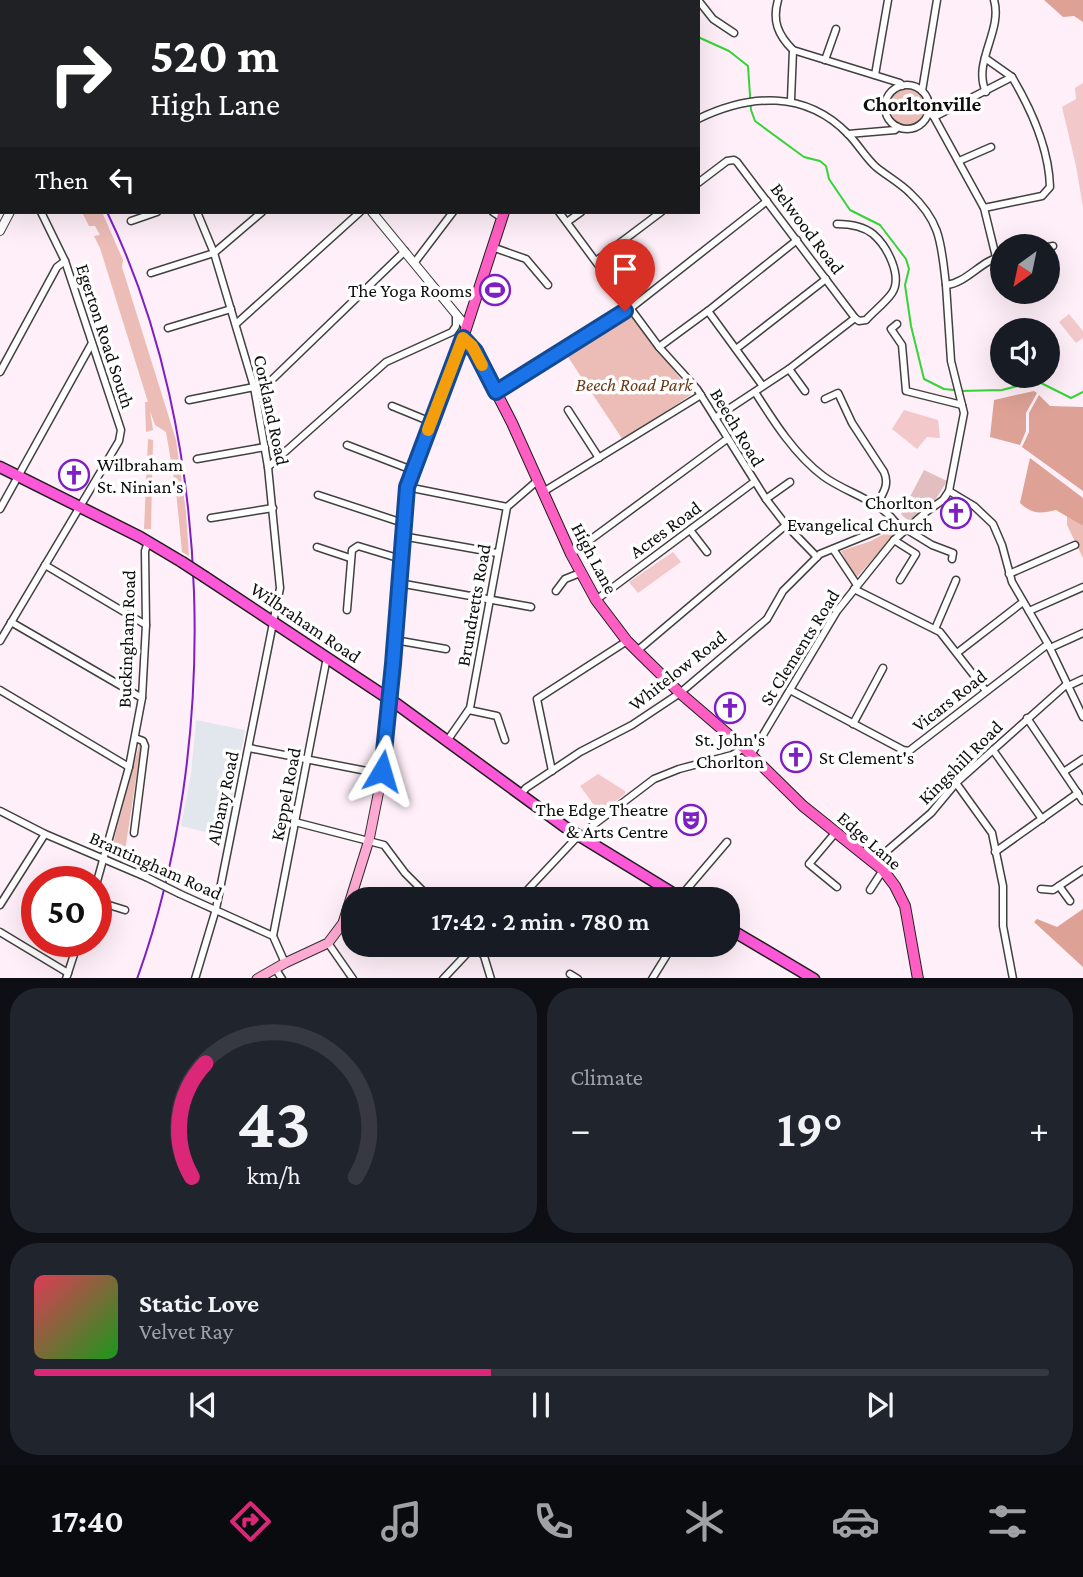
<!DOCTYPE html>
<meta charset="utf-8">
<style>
:root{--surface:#171b24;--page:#20242c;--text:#f1f3f6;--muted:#9ea1a6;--line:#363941;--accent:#db2777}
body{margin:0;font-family:"Crimson Pro",serif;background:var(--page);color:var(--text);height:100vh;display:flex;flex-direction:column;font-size:26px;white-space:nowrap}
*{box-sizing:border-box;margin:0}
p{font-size:23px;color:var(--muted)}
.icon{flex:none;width:38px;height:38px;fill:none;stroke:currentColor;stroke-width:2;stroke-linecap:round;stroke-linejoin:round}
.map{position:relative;height:978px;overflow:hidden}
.side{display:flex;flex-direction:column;gap:10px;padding:10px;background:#0d0f14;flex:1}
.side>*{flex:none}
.guide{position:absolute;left:0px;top:0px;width:700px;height:214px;box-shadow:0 7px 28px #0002;background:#202124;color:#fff;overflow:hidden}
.needle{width:46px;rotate:213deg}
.buttons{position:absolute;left:990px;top:234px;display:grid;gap:14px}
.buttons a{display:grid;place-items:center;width:70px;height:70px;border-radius:50%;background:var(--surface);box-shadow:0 7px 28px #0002;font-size:35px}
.speed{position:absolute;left:21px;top:866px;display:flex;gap:14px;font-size:35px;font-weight:700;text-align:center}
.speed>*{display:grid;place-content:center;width:91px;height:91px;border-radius:50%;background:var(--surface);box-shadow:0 7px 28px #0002;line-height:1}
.speed .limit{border:10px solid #d22;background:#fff;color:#111}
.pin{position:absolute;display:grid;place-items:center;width:60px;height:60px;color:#fff;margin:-72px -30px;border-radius:50% 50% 50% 0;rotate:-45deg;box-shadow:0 0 7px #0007}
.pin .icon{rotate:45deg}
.me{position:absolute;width:77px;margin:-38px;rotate:7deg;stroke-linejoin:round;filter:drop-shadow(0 0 5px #0008)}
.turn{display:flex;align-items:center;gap:24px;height:147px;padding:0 35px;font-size:32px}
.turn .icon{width:91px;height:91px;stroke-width:2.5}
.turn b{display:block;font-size:49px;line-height:60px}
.then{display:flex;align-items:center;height:66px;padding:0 35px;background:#0003;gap:14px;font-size:26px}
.big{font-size:52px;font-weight:600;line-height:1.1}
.side .widget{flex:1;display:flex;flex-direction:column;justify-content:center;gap:10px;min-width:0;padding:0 24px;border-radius:28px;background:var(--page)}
.side .dial{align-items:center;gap:0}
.dial svg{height:182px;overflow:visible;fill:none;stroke:var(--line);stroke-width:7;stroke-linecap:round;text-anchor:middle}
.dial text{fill:var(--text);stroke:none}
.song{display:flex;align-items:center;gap:21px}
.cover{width:84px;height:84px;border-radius:10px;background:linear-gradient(135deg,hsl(350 70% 55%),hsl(120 70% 35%))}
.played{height:7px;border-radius:4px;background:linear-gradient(90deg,var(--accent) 45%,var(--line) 45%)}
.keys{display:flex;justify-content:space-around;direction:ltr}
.heat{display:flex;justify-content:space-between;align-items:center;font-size:38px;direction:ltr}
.side .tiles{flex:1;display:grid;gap:10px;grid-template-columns:1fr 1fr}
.widget:last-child{grid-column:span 2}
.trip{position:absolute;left:341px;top:887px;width:399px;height:70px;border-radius:28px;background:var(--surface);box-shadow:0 7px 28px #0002;font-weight:600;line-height:70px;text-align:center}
.tab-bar{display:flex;height:112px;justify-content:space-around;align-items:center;background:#090b0e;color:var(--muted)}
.tab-bar .icon{width:49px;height:49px}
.tab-bar .selected{color:var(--accent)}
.tab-bar b{font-size:32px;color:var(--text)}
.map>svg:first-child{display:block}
.industrial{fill:#e2e7ed}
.green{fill:#ecbcb6}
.forest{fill:#dda195}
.cemetery{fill:#e2bec0}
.pitch{fill:#f2c8ca}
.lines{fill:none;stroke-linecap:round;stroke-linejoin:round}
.stream{stroke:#34d437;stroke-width:2}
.minor-casing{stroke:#414141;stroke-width:9}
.tertiary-casing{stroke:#414141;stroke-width:10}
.secondary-casing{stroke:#303030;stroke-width:11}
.primary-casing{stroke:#1f1f1f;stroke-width:12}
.trunk-casing{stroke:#1f1f1f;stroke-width:13}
.minor{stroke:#fff;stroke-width:6}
.tertiary{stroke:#fff;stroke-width:8}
.secondary{stroke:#ffaad3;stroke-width:9}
.primary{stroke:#ff5fc2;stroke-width:10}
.trunk{stroke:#fd58d8;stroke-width:10}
.tram{stroke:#7e1ec5;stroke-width:2}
.minor-bridge-casing{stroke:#414141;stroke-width:9;stroke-linecap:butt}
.trunk-bridge-casing{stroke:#1f1f1f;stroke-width:13;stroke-linecap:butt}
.minor-bridge{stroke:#fff;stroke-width:6}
.trunk-bridge{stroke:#fd58d8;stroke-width:10}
.route-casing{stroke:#114b97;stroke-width:18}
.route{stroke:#1a73e8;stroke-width:12}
.slow{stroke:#f59e0b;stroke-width:12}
.labels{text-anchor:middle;stroke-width:7;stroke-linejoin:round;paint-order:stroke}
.street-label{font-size:19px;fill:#0e0e0e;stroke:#fff}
.poi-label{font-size:19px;fill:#0e0e0e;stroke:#fff;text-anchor:end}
.park-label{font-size:19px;font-style:italic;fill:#693b1b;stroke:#fff}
.neighbourhood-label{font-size:21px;font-weight:bold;fill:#0e0e0e;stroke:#fff}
</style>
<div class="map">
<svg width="1083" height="979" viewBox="0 0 1083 979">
<rect width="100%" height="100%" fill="#ffeff8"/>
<!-- industrial -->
<path class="industrial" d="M196,720L245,730L225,837L181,826L191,774Z"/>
<!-- green -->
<g class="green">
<circle cx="907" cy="107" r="19"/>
<path d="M82,212H102L123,260L122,267L176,440L186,512L189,556L182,552L176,491L166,432L155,425L150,411L153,430L146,432L145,402H148L100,248L94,236L100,235L95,226H89Z"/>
<path d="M629,311L692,394L623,440L566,354Z"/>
<path d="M148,439L153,440L151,529H144Z"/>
<path d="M1067,516L1083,526V558L1067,525Z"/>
<path d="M895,528L897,532L855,579L841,551L871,541Z"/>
<path d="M139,745L141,746L123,864L109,858Z"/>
</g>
<!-- forest -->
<g class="forest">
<path d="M1044,0H1083V22L1074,16L1063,17Z"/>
<path d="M1034,391L1037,393L1026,413V431L1020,445L990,437L994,400Z"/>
<path d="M1039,395L1050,406L1083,407V491L1022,447L1029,432V413Z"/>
<path d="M1030,458L1083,498V526L1056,510C1040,514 1032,514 1020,503Z"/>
<path d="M1083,909V967L1034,922L1037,919L1057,927Z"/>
</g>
<!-- cemetery -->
<path class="cemetery" d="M924,470L947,481L936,499L908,521L901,514Z"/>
<!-- pitch -->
<g class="pitch">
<path d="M1083,83V207L1076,166L1062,107L1076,99L1075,88Z"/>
<path d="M1069,314L1083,331V338L1076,343L1059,322Z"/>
<path d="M904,410L938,420L940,438L927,437L917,449L892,429Z"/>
<path d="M673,552L681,562L638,593L629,582Z"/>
<path d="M598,774L625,791V794L600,813L580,786Z"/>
</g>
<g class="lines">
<!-- stream -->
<g class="stream">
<path d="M420,0L422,2"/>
<path d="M698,37L729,51L748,66L751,110L755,121L804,157L820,161L826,166L829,179L850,210L880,225L906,259L909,269L905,285L911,326L924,379L944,389L954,390"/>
<path d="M960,391L1002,390L1037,381L1071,398L1083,392"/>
</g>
<!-- minor casing -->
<g class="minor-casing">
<g id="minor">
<path d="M96,0L97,2"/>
<path d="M698,0L713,19L734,33"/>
<path d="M778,0C772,21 778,35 793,50L791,100"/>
<path d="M192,2L194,0"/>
<path d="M281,2L282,0"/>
<path d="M664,2L665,0"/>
<path d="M793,50L900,83L902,86"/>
<path d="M985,58L1012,77"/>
<path d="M825,60L836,29"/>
<path d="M875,75L888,0"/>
<circle cx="907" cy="107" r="22"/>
<path d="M922,91L937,0"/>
<path d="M986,92C972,62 1003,31 994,0"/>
<path d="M929,112L934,117L984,208L996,257"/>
<path d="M934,117L1012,77C1031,109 1049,149 1050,187L1042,196L984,208"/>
<path d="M698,119C750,94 805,90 848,134C858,144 865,157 876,167C887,176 900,183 910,193C942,223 941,245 946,285"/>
<path d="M0,124L2,128"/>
<path d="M848,134L895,130L898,127"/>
<path d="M959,161L991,147"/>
<path d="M698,183L727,161L734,160L737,162L855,318"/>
<path d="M493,212L502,218"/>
<path d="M559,212L659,347L697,389L766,499L786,525L817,557"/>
<path d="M131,221L157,212"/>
<path d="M567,222L581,212"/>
<path d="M837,224C849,224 863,226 873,234C887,246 903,276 892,293C886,302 873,312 866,320L859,321L855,318"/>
<path d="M492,247L526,259L548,285"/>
<path d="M1048,247L1053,246"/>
<path d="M596,261L661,212"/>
<path d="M415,262L453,212"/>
<path d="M151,273L214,253L262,212"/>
<path d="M708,311L762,385"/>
<path d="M236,324L360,212"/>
<path d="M897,324L891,329L902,345L906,391L962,405"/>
<path d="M168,328L231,309"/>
<path d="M659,347L708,311L797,240"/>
<path d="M736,349L826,279"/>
<path d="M789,369L805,391"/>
<path d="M0,372L57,267L65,261"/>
<path d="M497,392L631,308L767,201"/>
<path d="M755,392C774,422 795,455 823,476C846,493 879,500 896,523"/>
<path d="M256,395L405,251"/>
<path d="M825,399L838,393L852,423L884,472C890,486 882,494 876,506"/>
<path d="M189,400L254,387"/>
<path d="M392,406L431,422"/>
<path d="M568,410L599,458"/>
<path d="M715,418L789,369L855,318"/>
<path d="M347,445L412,470"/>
<path d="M197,459L265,447"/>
<path d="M268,467L386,362L452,332L456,326V315"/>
<path d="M407,487L507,507"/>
<path d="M949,491L974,506L993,524L1002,545L1012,582L1048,644L1083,717"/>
<path d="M543,492L701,395"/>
<path d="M318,495L403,523"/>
<path d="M766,499L790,482"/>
<path d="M0,509L92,343"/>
<path d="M211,518L273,508"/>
<path d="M690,530L707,552"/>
<path d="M402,536L497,553"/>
<path d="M894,540L916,554L900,580"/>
<path d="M317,547L350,558"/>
<path d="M833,549L857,585"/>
<path d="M571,554L727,439"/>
<path d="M45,565L146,625"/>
<path d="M1009,574L1075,545"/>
<path d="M399,583L531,607"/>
<path d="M854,589L940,632L986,691"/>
<path d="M556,591L565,579L580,573"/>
<path d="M596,600L754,482"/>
<path d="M347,610L352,550L358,546L401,559"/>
<path d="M1029,611L1083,587"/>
<path d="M11,622L142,698"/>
<path d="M935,629L956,580"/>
<path d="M395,640L446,649"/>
<path d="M0,641L119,441L121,430L65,261L41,212"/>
<path d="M1050,648L1083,633"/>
<path d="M637,651L786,525"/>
<path d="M957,653L1023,602"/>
<path d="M1068,686L1083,679"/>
<path d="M0,690L129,767"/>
<path d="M790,690L903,750L909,751L1048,644"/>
<path d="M469,710L497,716L505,740"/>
<path d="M1027,718L1083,801"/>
<path d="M853,724L883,668"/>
<path d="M447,741L470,708L507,507L537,481"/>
<path d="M249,748L382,774"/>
<path d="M993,750L1042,819"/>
<path d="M751,755L837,611L894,540L926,512L943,500L949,491L964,413L951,361L946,285C967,283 981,260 1003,256"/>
<path d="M552,771L537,699L627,641"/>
<path d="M1065,771L1083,759"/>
<path d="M956,783L992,833L1003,886V926L1013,979"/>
<path d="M520,795L526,788L580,752L632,725L680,693L767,619L783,591L820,554L896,523L932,545L953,553L952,559"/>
<path d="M0,811L45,834L146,877"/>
<path d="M295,822L384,845L405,873L432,900"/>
<path d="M836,832L809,864L837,887"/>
<path d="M134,833L145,746L143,741L135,738"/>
<path d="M582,837L592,826L654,779L679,769L732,755L744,748"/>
<path d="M995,852L1078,793"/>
<path d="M874,862L931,813L956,783L1067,684"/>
<path d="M96,885L129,767L142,698L146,625L145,551L148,542"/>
<path d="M1059,886L1070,901"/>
<path d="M1041,889L1053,890L1083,870"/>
<path d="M870,890L883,870"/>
<path d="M180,894L273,936L285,963"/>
<path d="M680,897L727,842"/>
<path d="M518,900L579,835"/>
<path d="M96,901L125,910"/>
<path d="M0,905L45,834"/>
<path d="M0,932L68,973"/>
<path d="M273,936L327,657"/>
<path d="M328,943L353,979"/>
<path d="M474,945L484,956L491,979"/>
<path d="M573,945L574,946"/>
<path d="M275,968L282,979"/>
<path d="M570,974L578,979"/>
<path d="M66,979L78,942"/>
<path d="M195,979L216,909L280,588L268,467L254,387L214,253L197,212"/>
<path d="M443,979L475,945"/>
<path d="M652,979L673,945"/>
</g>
</g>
<!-- tertiary casing -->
<g class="tertiary-casing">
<g id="tertiary">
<path d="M168,0L169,2"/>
<path d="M124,2L125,0"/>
<path d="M372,212L465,325"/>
<path d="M0,231L10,212"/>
</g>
</g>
<!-- secondary casing -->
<g class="secondary-casing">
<path id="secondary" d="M257,979L285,963L328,943L343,923L369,840L381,780L394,653L407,487L463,338"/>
</g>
<!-- primary casing -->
<g class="primary-casing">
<g id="primary">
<path d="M584,2L585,0"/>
<path d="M504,212L463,338L475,351L512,423L571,554L596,600L627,641L680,693L744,748L803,806L883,870L895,886L905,906L918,979"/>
</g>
</g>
<!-- trunk casing -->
<g class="trunk-casing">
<g id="trunk">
<path d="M0,467L140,537L182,562"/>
<path d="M205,577L398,705L565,827L684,900"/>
<path d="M728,928L814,979"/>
</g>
</g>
<!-- minor -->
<use href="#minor" class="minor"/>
<!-- tertiary -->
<use href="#tertiary" class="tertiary"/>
<!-- secondary -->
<use href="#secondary" class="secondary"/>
<!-- primary -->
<use href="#primary" class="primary"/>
<!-- trunk -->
<use href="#trunk" class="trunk"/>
<!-- tram -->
<g class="tram">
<path d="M11,0L12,2"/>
<path d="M107,212C215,435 221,747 137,979"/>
</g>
<!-- minor-bridge casing -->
<g class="minor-bridge-casing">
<path id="minor-bridge" d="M146,877L180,894"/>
</g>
<!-- trunk-bridge casing -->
<g class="trunk-bridge-casing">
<path id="trunk-bridge" d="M182,562L205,577"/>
</g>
<!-- minor-bridge -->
<use href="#minor-bridge" class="minor-bridge"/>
<!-- trunk-bridge -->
<use href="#trunk-bridge" class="trunk-bridge"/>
</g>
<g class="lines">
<!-- route casing -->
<g class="route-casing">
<path id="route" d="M382,771L393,664L407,487L463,338L475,351L496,392L625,311"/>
</g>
<!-- route -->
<use href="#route" class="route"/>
<!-- slow -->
<path class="slow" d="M428,430L463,338L472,346L482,365"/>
</g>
<!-- icons -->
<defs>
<g id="stadium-ring" transform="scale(1.575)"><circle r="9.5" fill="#fff" stroke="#7e1ec5" stroke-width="1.5"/><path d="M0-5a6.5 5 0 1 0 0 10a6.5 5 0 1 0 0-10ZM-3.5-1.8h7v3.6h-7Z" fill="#7e1ec5"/></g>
<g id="church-ring" transform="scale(1.575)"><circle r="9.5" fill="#fff" stroke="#7e1ec5" stroke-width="1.5"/><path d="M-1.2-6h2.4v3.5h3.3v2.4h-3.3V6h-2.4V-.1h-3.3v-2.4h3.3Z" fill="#7e1ec5"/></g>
<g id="theatre-ring" transform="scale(1.575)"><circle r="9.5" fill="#fff" stroke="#7e1ec5" stroke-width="1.5"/><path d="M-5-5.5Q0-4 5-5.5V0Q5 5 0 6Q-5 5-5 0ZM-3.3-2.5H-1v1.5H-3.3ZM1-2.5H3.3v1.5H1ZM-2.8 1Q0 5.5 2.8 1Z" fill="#7e1ec5"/></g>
</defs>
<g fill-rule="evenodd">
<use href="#stadium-ring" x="495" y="290"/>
<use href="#church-ring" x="74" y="475"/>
<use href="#church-ring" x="956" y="513"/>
<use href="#church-ring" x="730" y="708"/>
<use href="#church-ring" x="796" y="757"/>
<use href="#theatre-ring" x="691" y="820"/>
</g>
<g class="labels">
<!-- street labels -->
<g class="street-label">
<text transform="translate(808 228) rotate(53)" y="7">Belwood Road</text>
<text transform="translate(106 336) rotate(72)" y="7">Egerton Road South</text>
<text transform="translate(272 410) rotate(78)" y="7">Corkland Road</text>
<text transform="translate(738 427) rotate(59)" y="7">Beech Road</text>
<text transform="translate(665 529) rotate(-36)" y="7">Acres Road</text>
<text transform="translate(595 558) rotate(62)" y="7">High Lane</text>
<text transform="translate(473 605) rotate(-80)" y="7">Brundretts Road</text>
<text transform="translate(306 622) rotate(34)" y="7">Wilbraham Road</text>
<text transform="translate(126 639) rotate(-88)" y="7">Buckingham Road</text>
<text transform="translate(799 647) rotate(-58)" y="7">St Clements Road</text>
<text transform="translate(677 670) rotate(-38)" y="7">Whitelow Road</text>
<text transform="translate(949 700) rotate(-38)" y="7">Vicars Road</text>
<text transform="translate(960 762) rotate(-45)" y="7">Kingshill Road</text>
<text transform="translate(285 794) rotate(-79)" y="7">Keppel Road</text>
<text transform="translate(222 798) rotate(-78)" y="7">Albany Road</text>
<text transform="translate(870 840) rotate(41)" y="7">Edge Lane</text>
<text transform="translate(156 865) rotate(24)" y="7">Brantingham Road</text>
</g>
<!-- poi labels -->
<g class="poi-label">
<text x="472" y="297">The Yoga Rooms</text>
<text x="97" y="471" text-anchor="start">Wilbraham<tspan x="97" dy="22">St. Ninian's</tspan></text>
<text x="933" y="509">Chorlton<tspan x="933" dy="22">Evangelical Church</tspan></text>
<text x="730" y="746" text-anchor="middle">St. John's<tspan x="730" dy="22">Chorlton</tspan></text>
<text x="819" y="764" text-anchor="start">St Clement's</text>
<text x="668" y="816">The Edge Theatre<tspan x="668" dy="22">&amp; Arts Centre</tspan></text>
</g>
<!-- park labels -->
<g class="park-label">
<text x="634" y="391">Beech Road Park</text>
</g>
<!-- neighbourhood labels -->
<g class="neighbourhood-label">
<text x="922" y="111">Chorltonville</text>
</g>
</g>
</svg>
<div class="buttons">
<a><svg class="needle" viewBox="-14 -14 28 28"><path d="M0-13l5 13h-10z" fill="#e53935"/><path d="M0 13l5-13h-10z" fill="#9ea1a6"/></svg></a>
<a><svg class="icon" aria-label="sound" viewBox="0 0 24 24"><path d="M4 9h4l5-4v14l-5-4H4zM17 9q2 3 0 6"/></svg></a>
</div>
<div class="speed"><div class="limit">50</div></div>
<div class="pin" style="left:625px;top:311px;background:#d93025"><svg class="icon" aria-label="arrive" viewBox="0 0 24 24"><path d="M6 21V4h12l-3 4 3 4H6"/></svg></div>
<svg class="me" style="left:382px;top:771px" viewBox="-20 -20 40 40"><path d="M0-17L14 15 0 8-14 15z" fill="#1a73e8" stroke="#fff" stroke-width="4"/></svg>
<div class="trip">17:42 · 2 min · 780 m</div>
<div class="guide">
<div class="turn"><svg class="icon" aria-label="right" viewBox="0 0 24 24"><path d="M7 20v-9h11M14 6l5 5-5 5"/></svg><div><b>520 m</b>High Lane</div></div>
<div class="then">Then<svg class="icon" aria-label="left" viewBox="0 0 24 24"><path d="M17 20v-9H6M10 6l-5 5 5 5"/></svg></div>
</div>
</div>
<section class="side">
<div class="tiles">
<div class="widget dial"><svg viewBox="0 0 100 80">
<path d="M14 69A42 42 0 1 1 86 69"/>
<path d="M14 69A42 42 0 0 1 20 19" stroke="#db2777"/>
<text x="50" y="56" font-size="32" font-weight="700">43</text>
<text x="50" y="72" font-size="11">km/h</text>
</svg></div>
<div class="widget"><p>Climate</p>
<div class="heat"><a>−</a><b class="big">19°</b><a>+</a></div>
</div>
<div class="widget">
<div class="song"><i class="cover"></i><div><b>Static Love</b><p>Velvet Ray</p></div></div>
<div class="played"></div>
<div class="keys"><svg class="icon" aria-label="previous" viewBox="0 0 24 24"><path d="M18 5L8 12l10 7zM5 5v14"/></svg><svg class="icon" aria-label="pause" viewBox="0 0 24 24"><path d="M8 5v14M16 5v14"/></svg><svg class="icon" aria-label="next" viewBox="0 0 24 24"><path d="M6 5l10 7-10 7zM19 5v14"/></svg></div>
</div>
</div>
</section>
<nav class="tab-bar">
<b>17:40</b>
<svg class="icon selected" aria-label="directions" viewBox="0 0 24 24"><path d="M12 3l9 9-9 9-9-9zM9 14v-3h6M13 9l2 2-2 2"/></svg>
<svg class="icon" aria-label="music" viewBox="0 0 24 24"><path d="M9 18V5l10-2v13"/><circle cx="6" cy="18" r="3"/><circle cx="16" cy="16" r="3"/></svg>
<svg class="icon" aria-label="phone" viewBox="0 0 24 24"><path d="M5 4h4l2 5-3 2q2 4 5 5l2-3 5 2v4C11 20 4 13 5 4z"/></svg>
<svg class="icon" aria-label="climate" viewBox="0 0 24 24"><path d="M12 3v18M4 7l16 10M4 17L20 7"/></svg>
<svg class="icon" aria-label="car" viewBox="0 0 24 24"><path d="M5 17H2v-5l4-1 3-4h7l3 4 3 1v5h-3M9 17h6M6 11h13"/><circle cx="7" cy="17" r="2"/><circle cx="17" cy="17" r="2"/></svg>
<svg class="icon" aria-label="filters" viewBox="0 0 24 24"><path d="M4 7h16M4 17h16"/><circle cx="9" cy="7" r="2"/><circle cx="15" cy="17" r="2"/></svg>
</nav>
